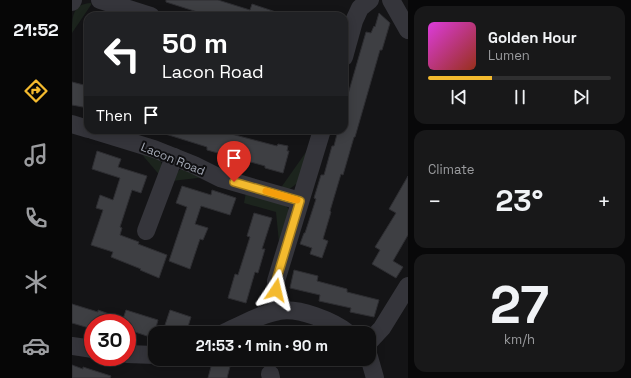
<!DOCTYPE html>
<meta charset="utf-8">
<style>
:root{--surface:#0f0f10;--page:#181819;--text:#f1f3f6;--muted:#9b9c9f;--line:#2f2f30;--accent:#f4ba2e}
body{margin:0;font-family:"Space Grotesk",sans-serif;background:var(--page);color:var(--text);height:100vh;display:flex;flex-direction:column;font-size:15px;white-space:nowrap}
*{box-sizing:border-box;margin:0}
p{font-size:13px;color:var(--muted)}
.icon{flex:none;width:22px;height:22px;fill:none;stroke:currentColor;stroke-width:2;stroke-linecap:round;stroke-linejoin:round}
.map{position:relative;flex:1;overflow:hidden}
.panel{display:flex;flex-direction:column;gap:6px;padding:6px;background:#080809;width:223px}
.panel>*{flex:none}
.guide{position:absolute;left:12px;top:12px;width:264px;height:122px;border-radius:12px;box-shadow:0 2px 10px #0003,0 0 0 1px var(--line);background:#202124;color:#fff;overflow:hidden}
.speed{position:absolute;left:12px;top:314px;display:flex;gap:8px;font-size:20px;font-weight:700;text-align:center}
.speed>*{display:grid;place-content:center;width:52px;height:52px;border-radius:50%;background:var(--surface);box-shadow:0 2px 10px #0003,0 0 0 1px var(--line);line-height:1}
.speed .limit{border:6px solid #d22;background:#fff;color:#111}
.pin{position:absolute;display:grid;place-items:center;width:34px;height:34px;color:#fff;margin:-41px -17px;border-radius:50% 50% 50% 0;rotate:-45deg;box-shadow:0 0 4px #0007}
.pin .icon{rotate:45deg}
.me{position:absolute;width:44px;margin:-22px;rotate:10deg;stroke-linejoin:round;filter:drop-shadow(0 0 3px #0008)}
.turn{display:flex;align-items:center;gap:14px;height:84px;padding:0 12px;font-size:18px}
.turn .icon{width:52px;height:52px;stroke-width:2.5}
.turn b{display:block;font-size:28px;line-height:34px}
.then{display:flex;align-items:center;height:38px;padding:0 12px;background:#0003;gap:8px;font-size:15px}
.big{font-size:30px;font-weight:700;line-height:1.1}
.panel .card{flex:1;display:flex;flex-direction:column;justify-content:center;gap:6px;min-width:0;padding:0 14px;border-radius:12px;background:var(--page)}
.panel .dial{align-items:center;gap:0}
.dial b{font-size:52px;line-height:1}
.song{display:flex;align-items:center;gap:12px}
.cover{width:48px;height:48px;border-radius:6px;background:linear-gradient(135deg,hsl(300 70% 55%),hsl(10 70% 35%))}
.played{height:4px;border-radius:2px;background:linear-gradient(90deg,var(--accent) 35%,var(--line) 35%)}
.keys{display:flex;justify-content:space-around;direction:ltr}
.heat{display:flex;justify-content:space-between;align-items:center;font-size:22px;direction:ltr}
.trip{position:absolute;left:76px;top:326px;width:228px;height:40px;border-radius:12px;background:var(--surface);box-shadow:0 2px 10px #0003,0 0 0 1px var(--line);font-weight:700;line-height:40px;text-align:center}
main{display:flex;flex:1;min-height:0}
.dock{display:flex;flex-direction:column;width:72px;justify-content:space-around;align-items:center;background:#060606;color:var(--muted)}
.dock .icon{width:28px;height:28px}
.dock .current{color:var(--accent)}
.dock b{font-size:18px;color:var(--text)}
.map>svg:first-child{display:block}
.green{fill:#1c241d}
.building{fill:#3e3f43;stroke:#2e2e32}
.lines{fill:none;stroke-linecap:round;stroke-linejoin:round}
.minor{stroke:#35353b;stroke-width:18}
.route-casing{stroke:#9f791e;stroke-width:10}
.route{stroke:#f4ba2e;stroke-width:7}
.slow{stroke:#f59e0b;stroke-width:7}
.labels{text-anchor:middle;stroke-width:4;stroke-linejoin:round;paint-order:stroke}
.street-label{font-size:12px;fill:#a5aab6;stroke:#0f0f11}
</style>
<main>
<nav class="dock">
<b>21:52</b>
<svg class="icon current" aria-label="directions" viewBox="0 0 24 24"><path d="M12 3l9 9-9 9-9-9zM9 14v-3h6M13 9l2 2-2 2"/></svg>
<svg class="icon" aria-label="music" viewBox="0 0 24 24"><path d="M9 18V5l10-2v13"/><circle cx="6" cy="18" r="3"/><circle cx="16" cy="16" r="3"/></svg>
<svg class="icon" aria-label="phone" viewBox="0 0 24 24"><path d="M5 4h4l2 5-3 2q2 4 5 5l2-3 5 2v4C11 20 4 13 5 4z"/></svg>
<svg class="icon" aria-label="climate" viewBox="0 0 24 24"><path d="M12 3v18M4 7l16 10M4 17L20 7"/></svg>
<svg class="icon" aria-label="car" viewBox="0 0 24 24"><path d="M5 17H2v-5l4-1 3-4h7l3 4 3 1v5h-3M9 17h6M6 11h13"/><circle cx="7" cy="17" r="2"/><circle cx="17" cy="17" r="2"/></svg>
</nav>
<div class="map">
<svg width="336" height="378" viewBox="0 0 336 378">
<rect width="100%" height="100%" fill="#141416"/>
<!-- green -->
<g class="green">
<path d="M19,3V5L0,33C0,17 0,4 19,3Z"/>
<path d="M239,145L227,182L216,190L208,189Z"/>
<path d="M67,151L88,159L92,171L90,178Z"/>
<path d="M109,169L134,177L100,181L104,173Z"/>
<path d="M174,192L211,203L216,208L218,217L207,242L204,212L172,203Z"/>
</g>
<!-- building -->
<g class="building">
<path d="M94,0H146L178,10L180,4L210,14L209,16H138L94,2Z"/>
<path d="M307,13L318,23L310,50H308L283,137H282L271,175L269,174L258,211L259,212L251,239L256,241L250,258L238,254L240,248L228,244L232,233H233L244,199L242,198L249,175H252L260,146H262L266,130H272V108L294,32L299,33L302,26L303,27Z"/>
<path d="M0,82L16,86V108L0,105Z"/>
<path d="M87,130H144L205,146L206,144L216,146L215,151H217L211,173L193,168V166L135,150V147L87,132Z"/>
<path d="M25,151L49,159L46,167L75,176L69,193L60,190L48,227L50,228L48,235L67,242L66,244L95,255L87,278L68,270L69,269L39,257L41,252L19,245L31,210L24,208L28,195L41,200L48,178L20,169Z"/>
<path d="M336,176V235L321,261L331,267L324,278L300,264L308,250L303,247L324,213L317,209Z"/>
<path d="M110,186L139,195L140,190L164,198L158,215L129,206L123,224L136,228L131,240L128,239L118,269L97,261L115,207L104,203Z"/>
<path d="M182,213L200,218L190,249H193L186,273L183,272L174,303L156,298L163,274L166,275L178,237L175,236Z"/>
<path d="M222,270L246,276L245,281L275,289V292L307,300L302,317L278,312L279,308L247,301L248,295L218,288Z"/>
<path d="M0,304L26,312V310L51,319L54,310L86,320L81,338L57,330L59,323H18L17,328L0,323Z"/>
<path d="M98,310L119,317L114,333H108L92,328Z"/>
<path d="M141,359H160L155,378H136Z"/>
<path d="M0,365L11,369V367L39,376L38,378H0Z"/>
</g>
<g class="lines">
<!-- minor -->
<g class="minor">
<path d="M28,0L79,16"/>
<path d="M319,0L336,30"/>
<path d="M0,2L1,0"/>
<path d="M272,57L282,21L288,8L298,0"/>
<path d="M0,124L16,129"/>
<path d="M20,130L82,149L122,165L148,178L228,201"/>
<path d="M74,231L102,157"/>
<path d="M207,310L204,298V281L250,130"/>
<path d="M152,333C169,325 188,314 207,311C226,307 261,321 276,333"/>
<path d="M297,342L310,328L336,286"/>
<path d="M0,346L21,349"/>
<path d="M55,354L83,355"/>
<path d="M297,357L303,378"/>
<path d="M198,374L199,378"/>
</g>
</g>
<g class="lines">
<!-- route casing -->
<g class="route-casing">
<path id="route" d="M162,182L228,201L204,281V290"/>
</g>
<!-- route -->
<use href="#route" class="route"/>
<!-- slow -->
<path class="slow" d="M194,191L225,200"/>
</g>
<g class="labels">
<!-- street labels -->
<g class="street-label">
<text transform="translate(101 159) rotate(22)" y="4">Lacon Road</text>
</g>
</g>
</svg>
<div class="speed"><div class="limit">30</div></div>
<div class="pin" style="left:162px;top:182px;background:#d93025"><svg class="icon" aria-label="arrive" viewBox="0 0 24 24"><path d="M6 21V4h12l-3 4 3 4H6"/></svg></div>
<svg class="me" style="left:204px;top:290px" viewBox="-20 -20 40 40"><path d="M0-17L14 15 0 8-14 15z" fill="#f4ba2e" stroke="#fff" stroke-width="4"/></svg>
<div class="trip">21:53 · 1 min · 90 m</div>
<div class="guide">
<div class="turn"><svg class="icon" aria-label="left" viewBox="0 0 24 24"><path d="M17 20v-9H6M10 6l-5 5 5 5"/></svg><div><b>50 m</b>Lacon Road</div></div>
<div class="then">Then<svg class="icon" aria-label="arrive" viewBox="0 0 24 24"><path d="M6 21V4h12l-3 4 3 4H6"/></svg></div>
</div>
</div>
<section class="panel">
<div class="card">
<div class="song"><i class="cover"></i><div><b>Golden Hour</b><p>Lumen</p></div></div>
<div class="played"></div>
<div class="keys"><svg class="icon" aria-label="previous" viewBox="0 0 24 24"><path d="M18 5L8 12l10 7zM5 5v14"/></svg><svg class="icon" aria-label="pause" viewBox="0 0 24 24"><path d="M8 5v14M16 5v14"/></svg><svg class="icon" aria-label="next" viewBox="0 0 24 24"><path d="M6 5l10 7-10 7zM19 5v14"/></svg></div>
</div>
<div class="card"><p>Climate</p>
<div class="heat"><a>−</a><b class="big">23°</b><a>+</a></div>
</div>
<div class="card dial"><b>27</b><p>km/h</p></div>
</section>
</main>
